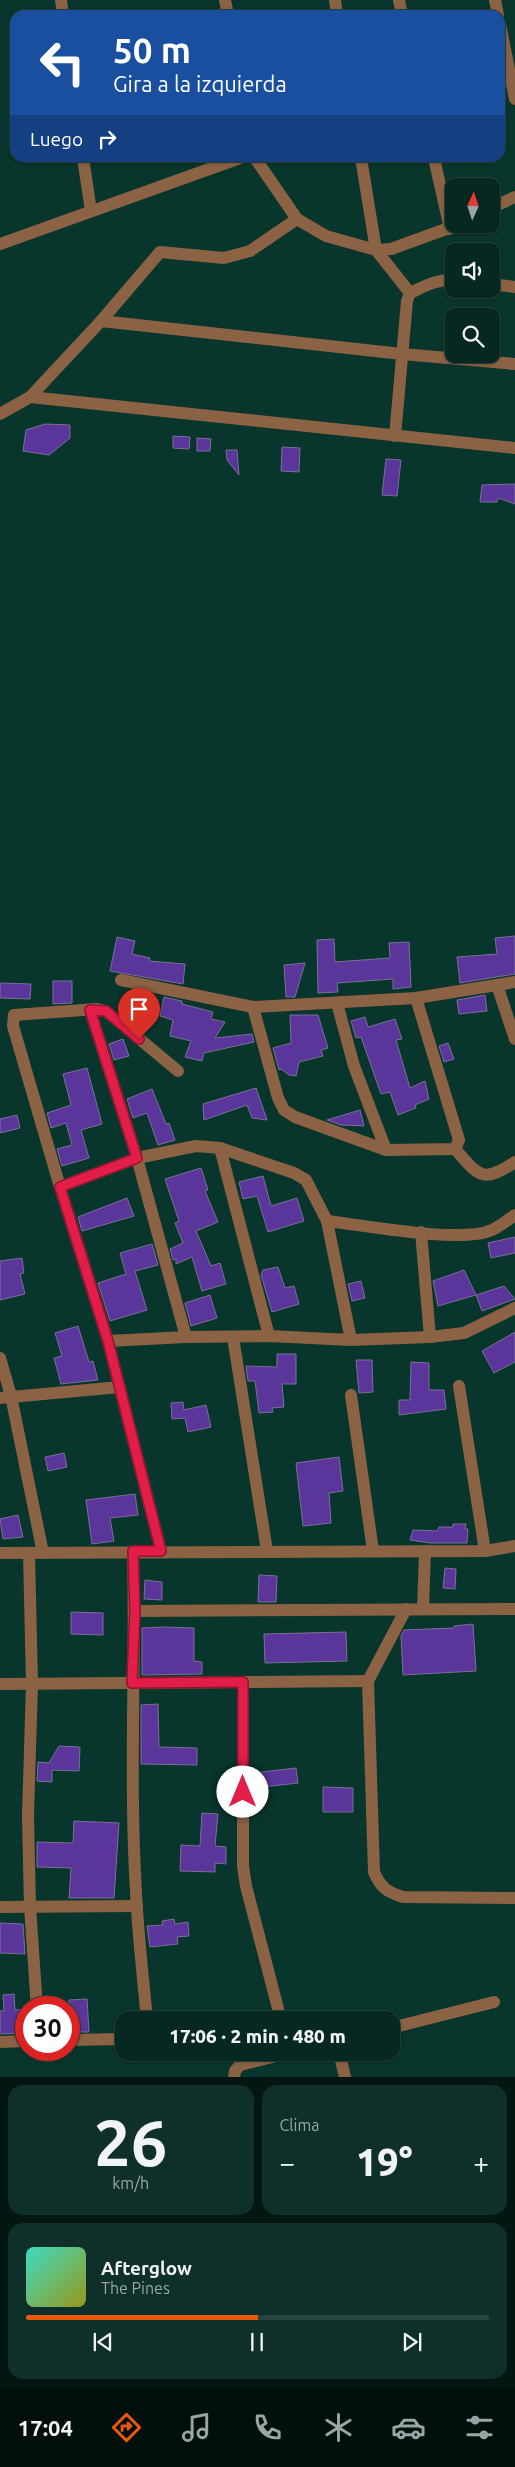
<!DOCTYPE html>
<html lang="es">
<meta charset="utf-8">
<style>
:root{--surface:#062821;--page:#0f302a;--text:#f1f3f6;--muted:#98a6a5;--line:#27443f;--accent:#ea580c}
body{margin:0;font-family:Ubuntu,sans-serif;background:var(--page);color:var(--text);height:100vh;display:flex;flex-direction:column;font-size:19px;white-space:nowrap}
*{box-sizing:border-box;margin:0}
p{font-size:16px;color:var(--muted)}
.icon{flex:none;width:28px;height:28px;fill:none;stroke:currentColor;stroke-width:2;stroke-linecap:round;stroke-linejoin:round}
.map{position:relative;height:2077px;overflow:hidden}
.panel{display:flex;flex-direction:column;gap:8px;padding:8px;background:#031612;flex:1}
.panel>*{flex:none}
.top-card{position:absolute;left:10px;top:10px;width:495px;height:152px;border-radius:15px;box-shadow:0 1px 4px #0004,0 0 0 1px var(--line);background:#1a4fa0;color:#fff;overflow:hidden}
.needle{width:32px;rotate:3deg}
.controls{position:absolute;left:445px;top:178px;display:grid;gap:10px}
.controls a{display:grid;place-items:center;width:55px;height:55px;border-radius:10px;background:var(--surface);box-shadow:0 1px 4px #0004,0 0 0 1px var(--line);font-size:25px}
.speed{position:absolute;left:15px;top:1996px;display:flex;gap:10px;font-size:25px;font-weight:700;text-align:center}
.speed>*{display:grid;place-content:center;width:65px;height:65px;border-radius:50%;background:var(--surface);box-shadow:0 1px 4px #0004,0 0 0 1px var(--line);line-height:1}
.speed .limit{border:8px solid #d22;background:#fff;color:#111}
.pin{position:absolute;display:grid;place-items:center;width:42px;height:42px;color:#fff;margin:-51px -21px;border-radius:50% 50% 50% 0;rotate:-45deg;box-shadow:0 0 5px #0007}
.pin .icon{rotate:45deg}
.me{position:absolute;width:55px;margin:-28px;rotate:0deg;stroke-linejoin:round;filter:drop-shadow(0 0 4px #0008)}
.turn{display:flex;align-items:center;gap:18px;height:105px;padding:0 20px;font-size:22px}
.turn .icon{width:65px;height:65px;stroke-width:2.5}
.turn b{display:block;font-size:35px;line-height:42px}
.then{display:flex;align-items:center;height:48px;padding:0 20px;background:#0003;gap:10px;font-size:19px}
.big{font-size:38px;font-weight:800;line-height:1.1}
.panel .widget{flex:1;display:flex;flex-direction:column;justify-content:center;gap:8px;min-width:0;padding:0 18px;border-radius:15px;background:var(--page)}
.panel .dial{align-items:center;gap:0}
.dial b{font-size:65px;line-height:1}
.song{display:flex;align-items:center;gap:15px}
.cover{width:60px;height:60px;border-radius:8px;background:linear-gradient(135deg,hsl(170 70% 55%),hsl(60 70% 35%))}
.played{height:5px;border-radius:2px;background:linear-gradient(90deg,var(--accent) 50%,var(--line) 50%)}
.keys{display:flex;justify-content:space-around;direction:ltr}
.heat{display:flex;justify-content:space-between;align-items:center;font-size:28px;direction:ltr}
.panel .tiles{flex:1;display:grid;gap:8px;grid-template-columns:1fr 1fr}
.widget:last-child{grid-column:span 2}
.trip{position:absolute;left:115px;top:2011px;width:285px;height:50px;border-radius:15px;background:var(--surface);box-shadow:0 1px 4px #0004,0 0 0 1px var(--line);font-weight:800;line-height:50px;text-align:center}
.dock{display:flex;height:80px;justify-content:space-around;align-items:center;background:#02100d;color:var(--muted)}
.dock .icon{width:35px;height:35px}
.dock .selected{color:var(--accent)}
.dock b{font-size:22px;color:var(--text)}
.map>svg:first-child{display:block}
.building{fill:#5b369a;stroke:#7a6f97}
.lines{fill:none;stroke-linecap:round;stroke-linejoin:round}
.street{stroke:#8b6243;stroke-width:12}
.route-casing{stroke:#92132f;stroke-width:12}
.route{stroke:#e11d48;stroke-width:9}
</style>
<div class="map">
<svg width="515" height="2077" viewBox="0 0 515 2077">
<rect width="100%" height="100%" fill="#08352c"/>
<!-- building -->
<g class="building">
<path d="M45,424L70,425V438L49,455L23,451L26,430Z"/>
<path d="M173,436L190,437L189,449L173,448Z"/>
<path d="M197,438L211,439L210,451H197Z"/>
<path d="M282,447L300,448L299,472L281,471Z"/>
<path d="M226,450H237L239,475L227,460Z"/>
<path d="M386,459L401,460L397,496L382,495Z"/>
<path d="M515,484V504L498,498L497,502H480L482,485Z"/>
<path d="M515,936V974L460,983L457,957L497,954L495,938Z"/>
<path d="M117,937L135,941L132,954L150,958L149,961L185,964L183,984L110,971Z"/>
<path d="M334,939L335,962L390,958L389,943L409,942L411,987L393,989V979L337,983L338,992L318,993L317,940Z"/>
<path d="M305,963L295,997H286L284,965Z"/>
<path d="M53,981H72V1003L53,1004Z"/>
<path d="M0,983L31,984L30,999L0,998Z"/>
<path d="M485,995L487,1011L459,1014L457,1000Z"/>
<path d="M164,997L182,1001V1004L213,1012L211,1019L225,1022L215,1038L252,1034L254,1042L204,1053L202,1061L185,1057L191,1041L170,1036L173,1020L160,1016Z"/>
<path d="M290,1015H318L328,1048L321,1050L323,1056L299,1062L296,1076L289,1075L281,1069L279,1070L273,1048L291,1043Z"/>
<path d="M365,1017L368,1027L395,1019L402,1039L396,1040L410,1088L425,1081L429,1099L415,1105L416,1108L398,1115L390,1092L381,1094L361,1037L356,1038L351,1021Z"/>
<path d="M123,1039L129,1056L114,1060L109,1044Z"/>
<path d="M448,1043L454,1059L444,1062L439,1046Z"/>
<path d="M87,1068L102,1124L81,1130L89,1158L62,1166L57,1149L72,1145L66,1123L51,1128L47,1113L71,1105L63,1074Z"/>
<path d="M256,1088L267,1120L252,1118L247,1105L204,1120L203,1104Z"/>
<path d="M152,1089L166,1124L169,1123L175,1140L158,1145L147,1113L133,1118L127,1099Z"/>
<path d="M360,1110L364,1126L341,1125L327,1120Z"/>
<path d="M17,1115L20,1128L0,1133V1119Z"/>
<path d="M201,1168L208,1190L205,1191L218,1222L196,1231L211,1266L220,1263L226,1284L202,1291L192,1257L176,1264V1259L173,1260L170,1249L183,1243L175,1223L179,1221L165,1179Z"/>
<path d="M263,1176L271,1206L297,1198L304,1221L268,1232L257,1196L243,1199L239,1182Z"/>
<path d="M127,1198L134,1216L82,1231L78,1217Z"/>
<path d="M515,1237V1253L491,1258L488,1243Z"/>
<path d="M152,1244L158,1265L135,1271L147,1310L110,1321L98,1283L126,1274L120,1253Z"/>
<path d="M22,1258L24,1273L20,1274L25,1294L0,1300V1261Z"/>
<path d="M278,1267L285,1288L294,1286L299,1304L272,1312L261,1275L263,1270Z"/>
<path d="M464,1270L476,1295L438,1306L433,1281Z"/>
<path d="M361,1281L365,1298L352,1301L348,1284Z"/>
<path d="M504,1286L515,1299L482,1311L476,1295Z"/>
<path d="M210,1295L217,1318L191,1326L185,1303Z"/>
<path d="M78,1326L89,1362L93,1361L98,1380L61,1384L54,1358L62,1356L55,1333Z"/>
<path d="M515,1332V1362L494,1373L482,1351Z"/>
<path d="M277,1354H296V1384H282L284,1407L272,1408L273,1412L259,1413L255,1381H248L246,1366L277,1367Z"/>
<path d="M356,1360H372L373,1392L359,1393Z"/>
<path d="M411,1362L429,1363V1390H444L446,1409L399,1415V1400H410Z"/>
<path d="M183,1402L184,1410L206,1405L211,1427L188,1432L185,1418L172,1419L171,1403Z"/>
<path d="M64,1453L67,1467L48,1471L45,1457Z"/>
<path d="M339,1457L343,1491L329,1493L331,1523L303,1526L296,1463Z"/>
<path d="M135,1494L138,1515L110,1518L114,1541L92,1544L86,1500Z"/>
<path d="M18,1515L23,1537L3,1539L0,1519Z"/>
<path d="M453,1524H466L465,1529H468L467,1543H430L410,1540L413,1530L437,1531L439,1527H453Z"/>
<path d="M445,1568L456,1569L455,1589L443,1588Z"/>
<path d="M259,1575L277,1576L276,1602H258Z"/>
<path d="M145,1580L162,1582V1600L144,1599Z"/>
<path d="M71,1612L103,1613V1635L71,1634Z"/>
<path d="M473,1624L476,1671L403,1675L401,1636L404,1630L454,1628V1626Z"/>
<path d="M164,1627L194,1628V1661L202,1662V1674L142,1675V1628Z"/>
<path d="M346,1632L347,1661L265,1663L264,1634Z"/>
<path d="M158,1704L159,1747L197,1748V1765L141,1764V1705Z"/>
<path d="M59,1746L80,1747L79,1771L52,1770V1782L37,1781L38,1762L49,1763Z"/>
<path d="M296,1768L298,1783L254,1788L253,1773Z"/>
<path d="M323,1787L353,1788V1812H323Z"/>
<path d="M202,1813L218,1814L215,1846L226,1847V1864L215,1863V1872L180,1871L181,1845L200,1846Z"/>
<path d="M74,1821L119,1823L114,1898H69L71,1868L37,1867V1842L73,1843Z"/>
<path d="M174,1919L175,1924L188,1922L189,1936L177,1937L178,1944L150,1947L147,1926L163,1925L162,1921Z"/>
<path d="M0,1923L23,1924L25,1954L0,1953Z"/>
<path d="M14,1994L15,2010L26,2009V2033L0,2034V2011H4L3,1995Z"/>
<path d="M87,1999L89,2032H69V2000Z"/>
</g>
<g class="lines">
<!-- street -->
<g class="street">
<path d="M61,0L63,15"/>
<path d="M225,0L228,15"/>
<path d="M335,0L337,15"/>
<path d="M399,0L402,15"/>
<path d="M495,0L498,15"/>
<path d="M500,24L515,99"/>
<path d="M83,158L91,211"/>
<path d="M255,158L297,219L326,236L376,250L391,249L460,224"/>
<path d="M361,158L376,250L410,293"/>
<path d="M434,158L450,229"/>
<path d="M491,208L515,197"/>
<path d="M0,244L240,158"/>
<path d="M491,284L515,287"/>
<path d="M101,321L402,354L515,364"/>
<path d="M30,397L515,448"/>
<path d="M0,414L30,397L101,321L160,252L224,258L250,251L297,219"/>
<path d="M395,436L407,301L410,293C425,286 437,279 454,280"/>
<path d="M121,980L253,1007L416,998L515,982"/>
<path d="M497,985L515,1039"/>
<path d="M337,1003L354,1066L386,1150"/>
<path d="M253,1007L278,1098L284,1110L295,1117L386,1150L455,1149L459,1140L416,998"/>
<path d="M90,1010L137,1158L186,1337"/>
<path d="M220,1148L269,1336"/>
<path d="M455,1149C479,1176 482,1184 515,1162"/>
<path d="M60,1187L13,1026L14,1015L97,1009L106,1011L178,1071"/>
<path d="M327,1221L351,1340"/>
<path d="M421,1232L430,1337"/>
<path d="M233,1337L267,1551"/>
<path d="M108,1341L186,1337L269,1336L351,1340L430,1337L464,1333L515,1308"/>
<path d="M0,1358L11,1396L43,1553"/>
<path d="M459,1386L485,1551"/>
<path d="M351,1395L373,1551"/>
<path d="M0,1398L120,1387"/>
<path d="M133,1551C136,1665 129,1778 136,1892C138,1935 143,1977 147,2020"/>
<path d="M161,1551L108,1341L60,1187L137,1158L196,1146L220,1148L294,1173L306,1180L327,1221C364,1225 460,1244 492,1230C500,1226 508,1220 515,1215"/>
<path d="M0,1553L485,1551L515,1546"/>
<path d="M29,1553L32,1684L28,1816L30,1907L37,2008"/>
<path d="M406,1609L368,1681L374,1872C381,1888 387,1892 403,1897L515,1898"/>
<path d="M423,1609L425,1551"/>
<path d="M135,1611L514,1609"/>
<path d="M243,1682V1866L246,1886L281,2020"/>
<path d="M0,1684L368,1681"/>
<path d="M0,1907L137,1906"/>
<path d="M391,2028L494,2002"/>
<path d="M69,2040L124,2039"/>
<path d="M0,2042L26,2041"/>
<path d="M339,2052L345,2077"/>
<path d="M234,2077L235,2071L240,2065L292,2052"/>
</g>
</g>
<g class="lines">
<!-- route casing -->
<g class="route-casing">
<path id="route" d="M139,1039L106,1011L90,1010L137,1158L60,1187L108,1341L161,1551H133L135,1611L132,1683L243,1682V1792"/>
</g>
<!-- route -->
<use href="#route" class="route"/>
</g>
</svg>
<div class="controls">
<a><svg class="needle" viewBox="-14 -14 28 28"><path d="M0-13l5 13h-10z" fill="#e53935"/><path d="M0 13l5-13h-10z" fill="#98a6a5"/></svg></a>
<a><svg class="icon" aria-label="sound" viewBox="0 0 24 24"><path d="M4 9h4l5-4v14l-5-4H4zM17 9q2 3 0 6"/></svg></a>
<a><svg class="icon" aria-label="search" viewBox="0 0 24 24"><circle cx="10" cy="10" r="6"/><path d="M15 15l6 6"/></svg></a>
</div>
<div class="speed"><div class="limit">30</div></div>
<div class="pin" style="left:139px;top:1039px;background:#d93025"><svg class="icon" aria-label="arrive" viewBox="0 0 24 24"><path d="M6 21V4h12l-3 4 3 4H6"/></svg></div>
<svg class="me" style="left:243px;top:1792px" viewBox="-20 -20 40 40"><circle r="19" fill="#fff"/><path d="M0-13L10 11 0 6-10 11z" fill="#e11d48"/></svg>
<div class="trip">17:06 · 2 min · 480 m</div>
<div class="top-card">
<div class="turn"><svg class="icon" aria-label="left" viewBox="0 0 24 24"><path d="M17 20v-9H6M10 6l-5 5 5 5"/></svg><div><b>50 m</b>Gira a la izquierda</div></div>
<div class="then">Luego<svg class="icon" aria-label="right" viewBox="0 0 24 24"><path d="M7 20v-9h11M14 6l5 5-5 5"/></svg></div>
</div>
</div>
<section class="panel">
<div class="tiles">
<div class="widget dial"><b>26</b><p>km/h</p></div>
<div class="widget"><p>Clima</p>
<div class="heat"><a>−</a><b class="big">19°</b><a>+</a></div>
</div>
<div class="widget">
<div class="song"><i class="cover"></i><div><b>Afterglow</b><p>The Pines</p></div></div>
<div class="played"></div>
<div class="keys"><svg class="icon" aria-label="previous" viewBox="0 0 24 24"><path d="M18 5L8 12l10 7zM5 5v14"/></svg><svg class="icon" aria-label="pause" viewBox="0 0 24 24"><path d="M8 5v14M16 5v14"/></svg><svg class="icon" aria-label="next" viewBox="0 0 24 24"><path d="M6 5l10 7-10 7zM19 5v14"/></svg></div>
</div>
</div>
</section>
<nav class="dock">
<b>17:04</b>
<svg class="icon selected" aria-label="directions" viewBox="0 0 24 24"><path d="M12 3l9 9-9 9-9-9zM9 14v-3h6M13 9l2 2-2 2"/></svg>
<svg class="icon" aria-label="music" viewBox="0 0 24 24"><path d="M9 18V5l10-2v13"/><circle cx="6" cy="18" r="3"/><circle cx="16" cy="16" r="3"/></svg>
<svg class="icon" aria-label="phone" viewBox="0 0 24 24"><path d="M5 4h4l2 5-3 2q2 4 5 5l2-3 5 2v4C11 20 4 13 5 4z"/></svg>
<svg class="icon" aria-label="climate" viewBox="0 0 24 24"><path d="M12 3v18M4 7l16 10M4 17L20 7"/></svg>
<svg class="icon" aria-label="car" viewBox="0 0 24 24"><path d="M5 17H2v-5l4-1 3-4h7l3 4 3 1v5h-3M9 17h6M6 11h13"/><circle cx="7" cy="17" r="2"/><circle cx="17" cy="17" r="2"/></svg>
<svg class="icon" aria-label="filters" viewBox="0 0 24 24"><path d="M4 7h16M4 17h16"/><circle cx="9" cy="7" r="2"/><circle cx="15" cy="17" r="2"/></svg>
</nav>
